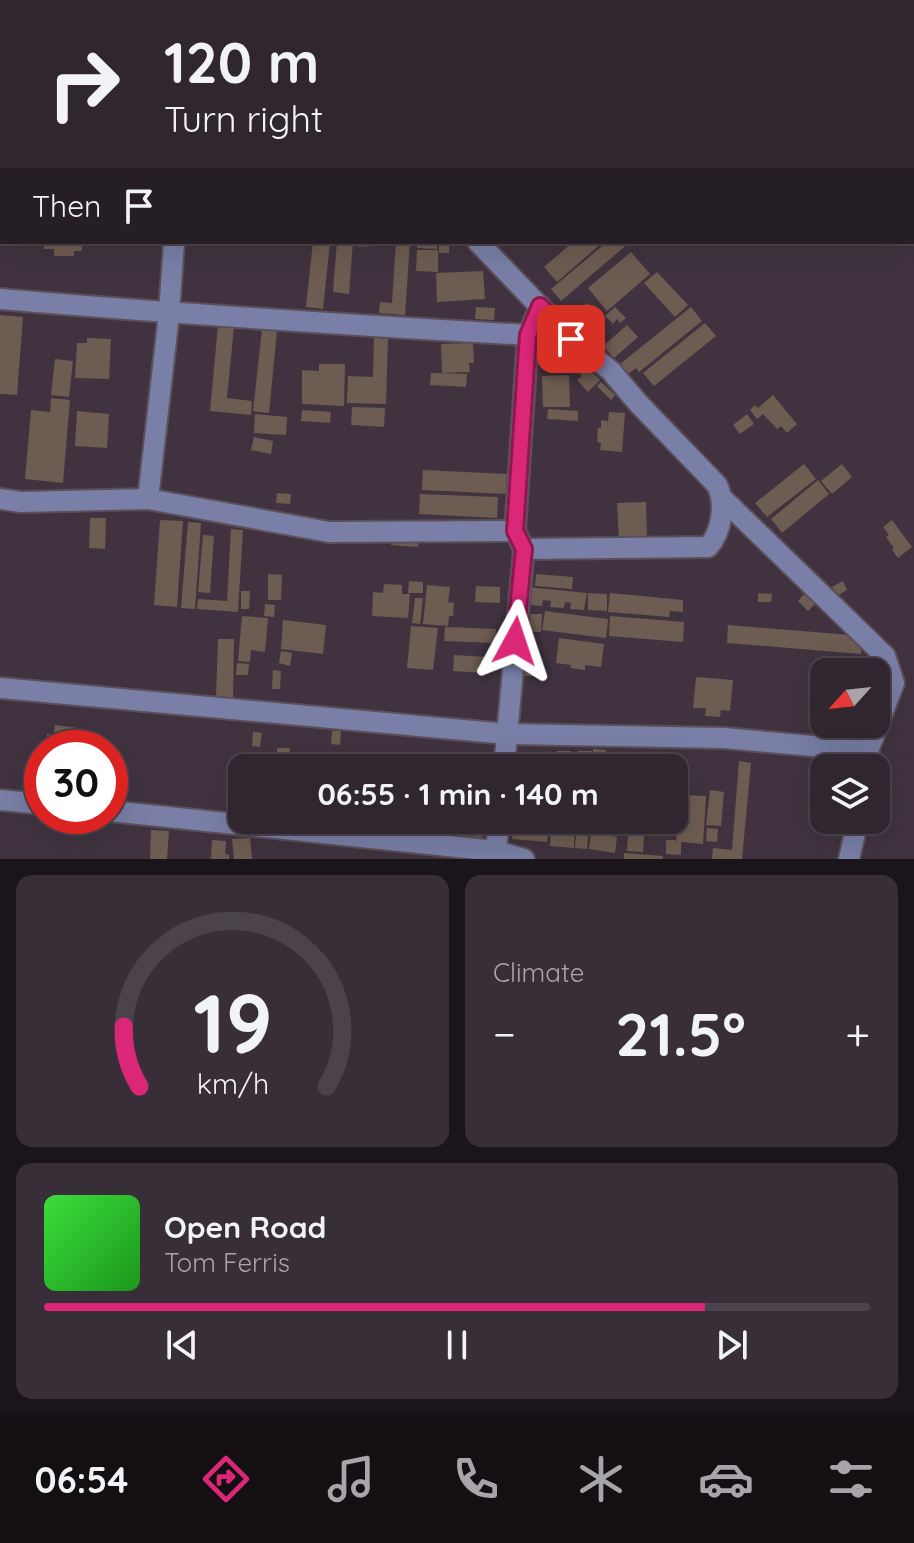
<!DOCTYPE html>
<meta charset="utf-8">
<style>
:root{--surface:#30262f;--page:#382e37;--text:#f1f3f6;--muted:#a8a5aa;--line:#4b434b;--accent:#db2777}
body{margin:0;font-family:Quicksand,sans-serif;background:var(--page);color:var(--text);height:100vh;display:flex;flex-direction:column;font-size:30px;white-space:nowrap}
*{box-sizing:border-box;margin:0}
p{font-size:26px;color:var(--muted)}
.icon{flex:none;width:44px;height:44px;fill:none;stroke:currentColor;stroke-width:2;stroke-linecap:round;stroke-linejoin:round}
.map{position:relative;height:859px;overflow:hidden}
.sheet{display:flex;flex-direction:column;gap:16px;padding:16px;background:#1a151a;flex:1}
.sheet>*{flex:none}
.top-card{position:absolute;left:0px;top:0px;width:914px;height:244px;box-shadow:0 8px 32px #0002,0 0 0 2px var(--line);background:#30262f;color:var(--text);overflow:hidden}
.needle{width:52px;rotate:243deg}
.tools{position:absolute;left:810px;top:658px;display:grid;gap:16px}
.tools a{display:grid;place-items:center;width:80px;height:80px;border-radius:16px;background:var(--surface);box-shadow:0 8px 32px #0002,0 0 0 2px var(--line);font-size:40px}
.speed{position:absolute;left:24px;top:730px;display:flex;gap:16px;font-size:40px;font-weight:700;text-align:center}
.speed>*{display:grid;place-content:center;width:104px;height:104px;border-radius:50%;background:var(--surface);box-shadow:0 8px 32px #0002,0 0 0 2px var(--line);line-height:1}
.speed .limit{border:12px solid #d22;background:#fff;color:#111}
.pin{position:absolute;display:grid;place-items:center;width:68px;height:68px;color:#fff;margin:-34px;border-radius:16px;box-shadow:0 4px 12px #0006}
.me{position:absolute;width:88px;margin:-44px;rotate:5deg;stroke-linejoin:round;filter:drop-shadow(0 0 6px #0008)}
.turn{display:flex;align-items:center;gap:28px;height:168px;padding:0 32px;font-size:36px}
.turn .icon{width:104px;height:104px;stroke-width:2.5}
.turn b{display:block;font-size:56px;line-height:68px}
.then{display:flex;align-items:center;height:76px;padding:0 32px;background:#0003;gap:16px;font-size:30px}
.big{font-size:60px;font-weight:700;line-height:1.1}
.sheet .widget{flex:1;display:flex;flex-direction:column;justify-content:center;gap:12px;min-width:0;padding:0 28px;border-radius:16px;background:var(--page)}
.sheet .dial{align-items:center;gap:0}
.dial svg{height:208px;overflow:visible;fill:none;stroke:var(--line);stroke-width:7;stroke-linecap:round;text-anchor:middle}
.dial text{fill:var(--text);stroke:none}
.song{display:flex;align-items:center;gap:24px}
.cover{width:96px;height:96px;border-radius:12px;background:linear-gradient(135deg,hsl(120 70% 55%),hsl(120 70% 35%))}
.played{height:8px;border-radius:4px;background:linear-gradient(90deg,var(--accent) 80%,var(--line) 80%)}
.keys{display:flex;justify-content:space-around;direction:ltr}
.heat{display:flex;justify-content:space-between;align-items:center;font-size:44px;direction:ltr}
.sheet .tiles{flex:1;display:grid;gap:16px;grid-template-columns:1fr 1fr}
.widget:last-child{grid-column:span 2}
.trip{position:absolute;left:228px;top:754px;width:460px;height:80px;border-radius:16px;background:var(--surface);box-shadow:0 8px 32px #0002,0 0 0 2px var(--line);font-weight:700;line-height:80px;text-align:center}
.tab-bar{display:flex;height:128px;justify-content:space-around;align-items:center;background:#130f13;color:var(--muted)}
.tab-bar .icon{width:56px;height:56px}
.tab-bar .on{color:var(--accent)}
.tab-bar b{font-size:36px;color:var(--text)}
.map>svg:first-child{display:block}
.building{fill:#6d5c51}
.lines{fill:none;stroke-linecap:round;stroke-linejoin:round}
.minor-casing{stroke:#5b4f5a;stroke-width:24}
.minor{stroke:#797fa6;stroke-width:20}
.route-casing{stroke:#8e194d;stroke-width:20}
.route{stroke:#db2777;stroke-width:14}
</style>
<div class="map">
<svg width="914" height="859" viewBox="0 0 914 859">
<rect width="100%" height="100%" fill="#40333f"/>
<!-- building -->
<g class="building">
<path d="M44,242H82V251H74V256H54V249H44Z"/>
<path d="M313,242H330L323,309L306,307Z"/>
<path d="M337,242H353L349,294L333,292Z"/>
<path d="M357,242H394V245L357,247Z"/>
<path d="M396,242H410L405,315L379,313L380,302L392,303Z"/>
<path d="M417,242H437V249L417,248Z"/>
<rect x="439" y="242" width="10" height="11"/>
<path d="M573,242H603L557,282L544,267Z"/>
<path d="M607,242H630L561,301L551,289Z"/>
<path d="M417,250H438V272L416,271Z"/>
<path d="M631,252L650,274L607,311L588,288Z"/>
<path d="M483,271L485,299L437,302L436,273Z"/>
<path d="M657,272L688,305L675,317L644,283Z"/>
<path d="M587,303L593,309L596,307L604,316L582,336L568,320Z"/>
<path d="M476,307L495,308L494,320L475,319Z"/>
<path d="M615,307L626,318L620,323L617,319L613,324L605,316Z"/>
<path d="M691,307L702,321L639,372L636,368L628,374L620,364Z"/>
<path d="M0,315L23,317L17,395L0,394Z"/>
<path d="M705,323L716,336L654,386L643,373Z"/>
<path d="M218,325L234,327L227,398L252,401L251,415L210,411Z"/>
<path d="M627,325L638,337L614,358L603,346Z"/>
<path d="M262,329L277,331L269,413L253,411Z"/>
<path d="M87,338L111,339L109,379L75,378L77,343H87Z"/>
<path d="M374,338L388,339L386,404L347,403L348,376L373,377Z"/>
<path d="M473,343L474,363H469L470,372L442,373L441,344Z"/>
<path d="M574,354L600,380L588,392L577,380L582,376L567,361Z"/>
<path d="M55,359L73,361L69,397L51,395Z"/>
<path d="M319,364H345L344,406L302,404V370L319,371Z"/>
<path d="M431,373L467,374L466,387L430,385Z"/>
<path d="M569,375L570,407H543L542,376Z"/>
<path d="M601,382L615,395L611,400L597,386Z"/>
<path d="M773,395L797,424L787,433L781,426L777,429L763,414L757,419L750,410L755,405L758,408Z"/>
<path d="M51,398L70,400L63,483L25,479L31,410L50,412Z"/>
<path d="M352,407L385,408L384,427L351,425Z"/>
<path d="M548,409L578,411V421L547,419Z"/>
<path d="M302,410L331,412L330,423L301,421Z"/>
<path d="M77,411L109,414L107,448L75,446Z"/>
<path d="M609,412L625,413L622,452L600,450L601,443L597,442L598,428H601V420L608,421Z"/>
<path d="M255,414L287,417L286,435L254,433Z"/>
<path d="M747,414L754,424L740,434L733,425Z"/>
<path d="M254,437L273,441L271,454L251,450Z"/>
<path d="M804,464L816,479L767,517L755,503Z"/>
<path d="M842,464L852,477L832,494L821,481Z"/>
<path d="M423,470L507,474L506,494L422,490Z"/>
<path d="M818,480L829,494L782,533L771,519Z"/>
<path d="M277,493L291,494L290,504L276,503Z"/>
<path d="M420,494L498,497L497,518L419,514Z"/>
<path d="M646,502L647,540L619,541L617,503Z"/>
<path d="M90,518H106L105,549L89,548Z"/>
<path d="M160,520L183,521L177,607L154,605Z"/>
<path d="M892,520L912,547L898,558L892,550L894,548L886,537L889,535L883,527Z"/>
<path d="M188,522L201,523L195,609L181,608Z"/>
<path d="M231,529L243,530L238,612L197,609L198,599L227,601Z"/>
<path d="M203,535L214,536L210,593L198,592Z"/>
<path d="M391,536L419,539L418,547L391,545Z"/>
<path d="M268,574L282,575L281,600H268Z"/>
<path d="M536,574L573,577L572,589L535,586Z"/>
<path d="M409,581L423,582V593H408Z"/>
<path d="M843,581L847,590L837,596L832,587Z"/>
<path d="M384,584L402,585V594H410L408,618L372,616L373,592L383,593Z"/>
<path d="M427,585L450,587L448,602L454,603L453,616H449L448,626L423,624Z"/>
<path d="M476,586L500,587V603L475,602Z"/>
<path d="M527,587L587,593L584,610L570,609L571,603L565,602L564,608L550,607L551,601L543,600L542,606L531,605V599L526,598Z"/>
<path d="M241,591H250L249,609H241Z"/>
<path d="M588,593L607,594V611L588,610Z"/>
<path d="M610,593L683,600V612L670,611L669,617L608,612Z"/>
<path d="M758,593L772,594L771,602H758Z"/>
<path d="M805,593L815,604L808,611L798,601Z"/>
<path d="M415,598H423L420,624L412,623Z"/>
<path d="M265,604L275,605L274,617L264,616Z"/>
<path d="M545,611L608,619L606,638L542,630Z"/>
<path d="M530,614H542L541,632H529Z"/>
<path d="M242,616L268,618L265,652L251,650L250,662L238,661Z"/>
<path d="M610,616L684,622L683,642L609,636Z"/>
<path d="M283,620L326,625L323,654L281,649Z"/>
<path d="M728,625L863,636L861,654L727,643Z"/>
<path d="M411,626L438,628L433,670L407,668Z"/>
<path d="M445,627L496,629L495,643L444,641Z"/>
<path d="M559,638L604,644L601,667L585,665V670L570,668L571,665L556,663Z"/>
<path d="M218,639H234L233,699L216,698Z"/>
<path d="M281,651L292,653L290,666L279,663Z"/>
<path d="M454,655L487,657L486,673L453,671Z"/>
<rect x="520" y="661" width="18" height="15"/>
<path d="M237,663L249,664L248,675H236Z"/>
<path d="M273,670L281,671L280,689H272Z"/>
<path d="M696,677L733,680L730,711L721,710L720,717L705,716L706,708H693Z"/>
<path d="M55,725L78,728L77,735L86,736L85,748H46L47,734H54Z"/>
<path d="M332,731H341L340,745L331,744Z"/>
<path d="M253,732L262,733L260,747L252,746Z"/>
<rect x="277" y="748" width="13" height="14"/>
<path d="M593,749L606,750V765H610V768H593Z"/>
<path d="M557,751H571L570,768H556Z"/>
<path d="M578,751H592L591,768H578Z"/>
<path d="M634,753H646L645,768H633Z"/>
<path d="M739,761L751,763L742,859H712L713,848L732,850Z"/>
<path d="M253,764L283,765V768H253Z"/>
<path d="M710,790L724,792L721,826L706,825Z"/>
<path d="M686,795L706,796L703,844L681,842V855L666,854V840H675L676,842L679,807L685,808Z"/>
<path d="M327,820H365L364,830L326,827Z"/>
<path d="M444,820L483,821L482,839L444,838Z"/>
<path d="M514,820H549L547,842L512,839Z"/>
<path d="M629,820H645L643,852L627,851Z"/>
<path d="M552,821L575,822L574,848L550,846Z"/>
<path d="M577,824L589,825L587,849L575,848Z"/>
<path d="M707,828L718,829L717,842L706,841Z"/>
<path d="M151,830L169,831L167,859H150Z"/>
<path d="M591,833L617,837L615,853L589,849Z"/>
<path d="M250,838L252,859H234L232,839Z"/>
<path d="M212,840L226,841L225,854L229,855V859H211Z"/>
<path d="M624,853L663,856V859H624Z"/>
</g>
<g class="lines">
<!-- minor casing -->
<g class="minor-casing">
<g id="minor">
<path d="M257,0L258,2"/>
<path d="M0,8L2,24"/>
<path d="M0,161H2"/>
<path d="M478,242L571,339L611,371L638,403L717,485C726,503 722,532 708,547L524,549"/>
<path d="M0,299C176,314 352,325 528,335L540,306"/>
<path d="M0,499L21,502L148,499L329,532L515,531"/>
<path d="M148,499L169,314L174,242"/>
<path d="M723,499L885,656L894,683L868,751L872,763L870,768"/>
<path d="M0,688L507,734L724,738L868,751"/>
<path d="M504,768L524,549L515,531L528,335"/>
<path d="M0,800L42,804"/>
<path d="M110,811L496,851L524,859"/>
<path d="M496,851L499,820"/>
<path d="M849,859L858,820"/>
</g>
</g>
<!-- minor -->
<use href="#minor" class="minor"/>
</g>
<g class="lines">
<!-- route casing -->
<g class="route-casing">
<path id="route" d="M515,641L524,549L515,531L528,335L540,306L571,339"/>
</g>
<!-- route -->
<use href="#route" class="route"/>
</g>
</svg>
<div class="tools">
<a><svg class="needle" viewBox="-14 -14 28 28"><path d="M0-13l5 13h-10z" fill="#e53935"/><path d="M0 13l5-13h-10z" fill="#a8a5aa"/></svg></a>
<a><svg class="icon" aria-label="layers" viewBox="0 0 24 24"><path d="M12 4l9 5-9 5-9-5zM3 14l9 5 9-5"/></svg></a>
</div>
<div class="speed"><div class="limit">30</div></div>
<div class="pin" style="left:571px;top:339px;background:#d93025"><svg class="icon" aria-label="arrive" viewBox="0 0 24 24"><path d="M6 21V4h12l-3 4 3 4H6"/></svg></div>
<svg class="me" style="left:515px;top:641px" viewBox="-20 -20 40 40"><path d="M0-17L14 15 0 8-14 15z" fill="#db2777" stroke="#fff" stroke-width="4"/></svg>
<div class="trip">06:55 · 1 min · 140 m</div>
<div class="top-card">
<div class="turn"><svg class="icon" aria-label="right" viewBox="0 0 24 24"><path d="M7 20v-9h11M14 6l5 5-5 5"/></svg><div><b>120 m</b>Turn right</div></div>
<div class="then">Then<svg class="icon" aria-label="arrive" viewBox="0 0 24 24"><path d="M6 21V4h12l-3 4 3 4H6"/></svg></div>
</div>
</div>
<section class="sheet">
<div class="tiles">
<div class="widget dial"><svg viewBox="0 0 100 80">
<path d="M14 69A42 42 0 1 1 86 69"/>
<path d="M14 69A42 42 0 0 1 8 46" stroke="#db2777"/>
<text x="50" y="56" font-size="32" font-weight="700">19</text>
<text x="50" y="72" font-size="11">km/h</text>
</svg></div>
<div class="widget"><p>Climate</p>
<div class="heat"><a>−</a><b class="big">21.5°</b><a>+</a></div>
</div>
<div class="widget">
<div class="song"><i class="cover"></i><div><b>Open Road</b><p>Tom Ferris</p></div></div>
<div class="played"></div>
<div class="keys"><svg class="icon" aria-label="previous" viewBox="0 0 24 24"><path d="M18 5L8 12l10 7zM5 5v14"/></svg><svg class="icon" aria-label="pause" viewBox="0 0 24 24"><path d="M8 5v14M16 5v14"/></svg><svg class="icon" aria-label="next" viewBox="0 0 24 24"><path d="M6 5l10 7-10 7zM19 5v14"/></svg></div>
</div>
</div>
</section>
<nav class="tab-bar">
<b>06:54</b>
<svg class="icon on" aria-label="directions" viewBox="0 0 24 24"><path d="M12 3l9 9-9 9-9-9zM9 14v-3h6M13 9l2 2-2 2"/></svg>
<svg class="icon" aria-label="music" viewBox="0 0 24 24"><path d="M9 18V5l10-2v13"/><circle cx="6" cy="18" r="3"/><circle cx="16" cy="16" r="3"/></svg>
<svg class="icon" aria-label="phone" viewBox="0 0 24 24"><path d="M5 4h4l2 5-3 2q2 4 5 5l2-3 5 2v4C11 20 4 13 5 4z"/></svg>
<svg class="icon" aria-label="climate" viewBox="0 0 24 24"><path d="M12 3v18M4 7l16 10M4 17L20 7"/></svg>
<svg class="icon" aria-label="car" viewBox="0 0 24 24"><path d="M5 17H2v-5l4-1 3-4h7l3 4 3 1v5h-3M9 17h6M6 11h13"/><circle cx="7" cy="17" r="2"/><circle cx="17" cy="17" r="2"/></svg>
<svg class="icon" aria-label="filters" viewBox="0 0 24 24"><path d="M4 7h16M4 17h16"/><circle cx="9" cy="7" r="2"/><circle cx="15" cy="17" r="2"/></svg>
</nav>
